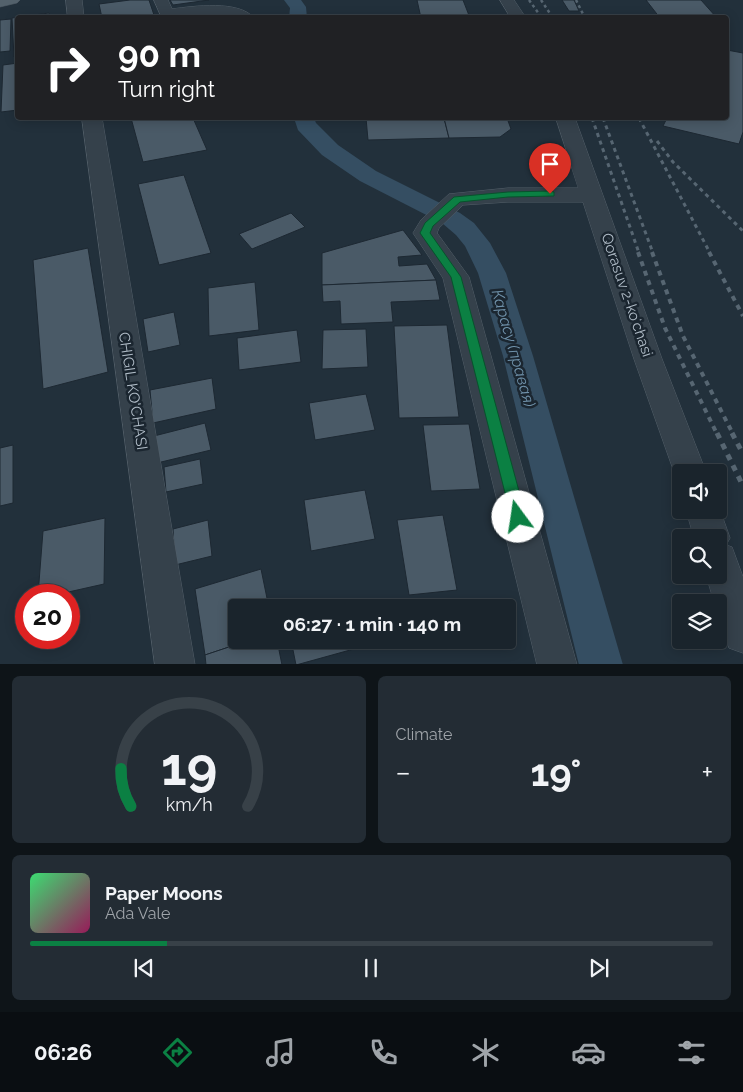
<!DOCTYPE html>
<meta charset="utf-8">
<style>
:root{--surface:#1a242c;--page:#232c34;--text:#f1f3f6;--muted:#9fa4a9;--line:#384148;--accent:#0b8043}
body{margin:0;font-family:Raleway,sans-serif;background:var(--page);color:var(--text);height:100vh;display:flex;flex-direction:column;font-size:19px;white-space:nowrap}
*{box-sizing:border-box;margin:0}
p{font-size:16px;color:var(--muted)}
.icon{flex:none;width:28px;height:28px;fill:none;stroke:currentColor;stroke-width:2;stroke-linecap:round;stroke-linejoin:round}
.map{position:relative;height:664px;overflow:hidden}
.sheet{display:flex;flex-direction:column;gap:12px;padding:12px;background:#0e1418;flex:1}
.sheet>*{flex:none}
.guide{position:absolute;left:15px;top:15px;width:714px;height:105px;border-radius:5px;box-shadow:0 2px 12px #0003,0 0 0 1px var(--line);background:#202124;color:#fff;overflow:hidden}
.buttons{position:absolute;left:672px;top:464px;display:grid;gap:10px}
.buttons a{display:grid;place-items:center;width:55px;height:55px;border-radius:5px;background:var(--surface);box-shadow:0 2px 12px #0003,0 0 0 1px var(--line);font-size:25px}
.speed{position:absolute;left:15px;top:584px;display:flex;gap:10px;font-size:25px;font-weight:700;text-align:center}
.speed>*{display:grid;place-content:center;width:65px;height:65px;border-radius:50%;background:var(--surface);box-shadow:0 2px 12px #0003,0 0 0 1px var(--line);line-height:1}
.speed .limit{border:8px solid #d22;background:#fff;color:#111}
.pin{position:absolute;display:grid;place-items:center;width:42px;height:42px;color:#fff;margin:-51px -21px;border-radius:50% 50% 50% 0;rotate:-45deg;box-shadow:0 0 5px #0007}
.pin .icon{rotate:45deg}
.me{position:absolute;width:55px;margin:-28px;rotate:346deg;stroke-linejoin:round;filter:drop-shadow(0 0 4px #0008)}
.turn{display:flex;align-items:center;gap:18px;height:105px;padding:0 20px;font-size:22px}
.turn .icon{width:65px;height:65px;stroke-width:2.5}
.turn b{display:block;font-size:35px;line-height:42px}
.big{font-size:38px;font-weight:700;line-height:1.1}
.sheet .card{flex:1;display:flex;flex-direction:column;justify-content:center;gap:8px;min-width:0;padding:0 18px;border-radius:8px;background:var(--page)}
.sheet .dial{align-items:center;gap:0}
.dial svg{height:130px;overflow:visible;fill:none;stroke:var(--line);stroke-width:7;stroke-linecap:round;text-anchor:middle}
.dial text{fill:var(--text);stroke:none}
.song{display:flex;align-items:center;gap:15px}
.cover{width:60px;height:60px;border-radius:8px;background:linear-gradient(135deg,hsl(140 70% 55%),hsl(330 70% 35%))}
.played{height:5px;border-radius:2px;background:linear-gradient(90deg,var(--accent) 20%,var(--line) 20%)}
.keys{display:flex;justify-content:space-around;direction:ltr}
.heat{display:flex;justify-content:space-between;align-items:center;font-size:28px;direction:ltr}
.sheet .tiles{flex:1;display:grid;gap:12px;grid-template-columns:1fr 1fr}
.card:last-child{grid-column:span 2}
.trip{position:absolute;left:228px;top:599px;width:288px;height:50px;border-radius:5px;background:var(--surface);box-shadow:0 2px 12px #0003,0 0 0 1px var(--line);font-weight:700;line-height:50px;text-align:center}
.tabs{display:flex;height:80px;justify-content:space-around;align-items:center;background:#0a0e12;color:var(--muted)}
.tabs .icon{width:35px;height:35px}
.tabs .active{color:var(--accent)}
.tabs b{font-size:22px;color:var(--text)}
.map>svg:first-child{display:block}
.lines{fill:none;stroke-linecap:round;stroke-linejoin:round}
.canal{fill:#354e62;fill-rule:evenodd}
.building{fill:#4a5a67;stroke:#1d2832}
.minor-casing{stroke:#535f69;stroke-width:1}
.major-casing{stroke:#424d57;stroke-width:1}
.minor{fill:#35414b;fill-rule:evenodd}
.major{fill:#53616b;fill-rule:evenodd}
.rail-far3{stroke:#576672;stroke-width:2.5;stroke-dasharray:3 3;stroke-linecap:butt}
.rail-far2{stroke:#576672;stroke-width:3;stroke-dasharray:4 4;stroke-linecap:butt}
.rail-far1{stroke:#576672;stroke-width:4;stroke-dasharray:5 5;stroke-linecap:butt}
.rail{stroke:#576672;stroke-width:5;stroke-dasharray:6 6;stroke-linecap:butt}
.route{fill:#0b8043;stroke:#07532c}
.labels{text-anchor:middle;stroke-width:5;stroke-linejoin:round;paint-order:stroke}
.street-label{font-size:15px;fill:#b0bcc7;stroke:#1b2630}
.water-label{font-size:16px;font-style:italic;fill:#7092ab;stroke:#1b2630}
</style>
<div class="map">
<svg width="743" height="665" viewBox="0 0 743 665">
<rect width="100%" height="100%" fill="#22303b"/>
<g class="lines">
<!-- canal -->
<g class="canal">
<path d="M284,0H301L306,7L307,18H289L290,8Z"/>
<path d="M294,118H314L316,123L338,145L376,171L460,213L474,223L490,243L506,273L533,356L623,665H579L503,356L478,273L465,246L456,235L442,223L360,181L322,155L298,130Z"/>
</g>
</g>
<!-- building -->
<g class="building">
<path d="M130,0H149L155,18H102L99,4Z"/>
<path d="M170,0H209L173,5Z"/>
<path d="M417,0H463L470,18H421Z"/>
<path d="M562,0H574L579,11H569Z"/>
<path d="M646,0H701L717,18H660Z"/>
<path d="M49,13L50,18H18V57H14L12,18Z"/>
<path d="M11,19L10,51L0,52V20Z"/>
<path d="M727,50L743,53V132L739,144L663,126L667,118H726Z"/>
<path d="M18,63V110L1,112L3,65Z"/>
<path d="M131,118H193L207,150L143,162Z"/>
<path d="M366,118H444L449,138L368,140Z"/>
<path d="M444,118H507L511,129L500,137L449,138Z"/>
<path d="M184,175L211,253L159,265L138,184Z"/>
<path d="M291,213L305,227L252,249L239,234Z"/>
<path d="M403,230L422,255L398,257L399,266L427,264L436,280L322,285V253Z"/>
<path d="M88,248L108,372L43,389L33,260Z"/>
<path d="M436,280L440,300L391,302L393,322L341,324L340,301L323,302L322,285Z"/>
<path d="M255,282L259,330L209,336L208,288Z"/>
<path d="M174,312L180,345L148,352L143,319Z"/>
<path d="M447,325L459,417L399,418L394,326Z"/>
<path d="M366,329L368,367L322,369L323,330Z"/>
<path d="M297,330L301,362L239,370L237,338Z"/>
<path d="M212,378L216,409L153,423L150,390Z"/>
<path d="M366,394L375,430L315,440L309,403Z"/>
<path d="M205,423L211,450L157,463L154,436Z"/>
<path d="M469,424L480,489L431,491L423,425Z"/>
<path d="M13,445V503L0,506V448Z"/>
<path d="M200,459L203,484L166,492L164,467Z"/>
<path d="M365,490L375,539L311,551L304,500Z"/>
<path d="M443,515L457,590L409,595L397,520Z"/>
<path d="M105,518L104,584L55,595H38L43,531Z"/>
<path d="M208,520L212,556L175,565L173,529Z"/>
<path d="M261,569L269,608H236V640H250L205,655L195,589Z"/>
<path d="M250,640H277L282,665H206L205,655Z"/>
<path d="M291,640H359L361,647L296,665Z"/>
</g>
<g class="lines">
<!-- minor casing -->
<g class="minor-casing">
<g id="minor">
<path d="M66,0H82L84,18H68Z"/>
<path d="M154,0H168L172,9C194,6 239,0 254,18H235L208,14L162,18Z"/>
<path d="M500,0H514L526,18H511Z"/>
<path d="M82,118H102L195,665H155Z"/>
<path d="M556,118H575L662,359L706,472H681V483L678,482L674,472L634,359L583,202H508L463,205L439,228L437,233L469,277L577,665H537L443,278L413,233L421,220L449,194L508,188H578Z"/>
<path d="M719,507L730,538L726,545L732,547L743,577V653L729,648L719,618V602H714L706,575H719V538H694L686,510H719Z"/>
</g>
</g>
<!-- major casing -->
<g class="major-casing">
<path id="major" d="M0,0H20L17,3L0,7Z"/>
</g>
<!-- minor -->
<use href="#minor" class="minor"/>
<!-- major -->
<use href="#major" class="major"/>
<!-- rail-far3 -->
<g class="rail-far3">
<path d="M529,0L542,18"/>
<path d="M541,0L553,18"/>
<path d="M576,0L585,18"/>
</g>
<!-- rail-far2 -->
<g class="rail-far2">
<path d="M592,118L639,253"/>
<path d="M603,118L653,253"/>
<path d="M639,118L710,253"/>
<path d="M657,141L673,162L743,231"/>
</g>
<!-- rail-far1 -->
<g class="rail-far1">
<path d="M638,252L665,328L717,434"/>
<path d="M652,252L683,336L733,434"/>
<path d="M709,252L743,316"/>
</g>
<!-- rail -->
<g class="rail">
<path d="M717,433L743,486"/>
<path d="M732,433L743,454"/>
</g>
</g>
<!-- route -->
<path class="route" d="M550,191L554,192V196L508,197L460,202L433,226L430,233L461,277L526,517L524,521L518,523L513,521L511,517L451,277L420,233L425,223L454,197L508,192Z"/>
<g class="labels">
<!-- street labels -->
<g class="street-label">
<text transform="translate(627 295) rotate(71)" y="5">Qorasuv 2-koʻchasi</text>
<text transform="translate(133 391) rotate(81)" y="5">CHIGIL KO'CHASI</text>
</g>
<!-- water labels -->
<g class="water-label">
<text transform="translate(514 348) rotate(74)" y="6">Карасу (правая)</text>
</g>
</g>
</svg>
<div class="buttons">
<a><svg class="icon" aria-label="sound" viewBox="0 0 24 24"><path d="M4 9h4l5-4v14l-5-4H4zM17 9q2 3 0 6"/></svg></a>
<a><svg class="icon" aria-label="search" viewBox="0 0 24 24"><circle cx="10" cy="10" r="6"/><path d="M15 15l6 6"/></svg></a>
<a><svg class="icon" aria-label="layers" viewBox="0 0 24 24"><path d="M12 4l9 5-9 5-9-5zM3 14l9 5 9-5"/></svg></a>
</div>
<div class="speed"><div class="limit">20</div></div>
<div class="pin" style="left:550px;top:194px;background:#d93025"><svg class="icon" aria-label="arrive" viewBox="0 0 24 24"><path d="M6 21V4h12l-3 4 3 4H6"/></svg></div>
<svg class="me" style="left:518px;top:517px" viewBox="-20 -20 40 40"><circle r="19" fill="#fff"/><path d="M0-13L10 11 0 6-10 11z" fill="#0b8043"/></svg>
<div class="trip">06:27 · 1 min · 140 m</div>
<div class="guide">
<div class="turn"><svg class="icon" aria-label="right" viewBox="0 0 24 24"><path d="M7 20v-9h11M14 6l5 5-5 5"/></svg><div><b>90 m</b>Turn right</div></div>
</div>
</div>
<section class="sheet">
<div class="tiles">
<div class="card dial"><svg viewBox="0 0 100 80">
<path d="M14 69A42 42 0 1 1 86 69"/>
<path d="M14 69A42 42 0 0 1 8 46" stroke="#0b8043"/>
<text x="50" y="56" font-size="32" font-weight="700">19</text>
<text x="50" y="72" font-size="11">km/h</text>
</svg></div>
<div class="card"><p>Climate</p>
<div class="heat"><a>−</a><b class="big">19°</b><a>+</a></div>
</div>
<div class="card">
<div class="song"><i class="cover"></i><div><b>Paper Moons</b><p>Ada Vale</p></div></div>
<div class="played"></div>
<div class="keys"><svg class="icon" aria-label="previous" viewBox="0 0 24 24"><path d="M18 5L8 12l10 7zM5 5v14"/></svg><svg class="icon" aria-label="pause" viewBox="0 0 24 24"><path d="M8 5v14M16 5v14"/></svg><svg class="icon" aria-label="next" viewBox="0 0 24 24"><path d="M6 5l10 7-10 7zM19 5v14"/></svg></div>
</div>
</div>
</section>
<nav class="tabs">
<b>06:26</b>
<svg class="icon active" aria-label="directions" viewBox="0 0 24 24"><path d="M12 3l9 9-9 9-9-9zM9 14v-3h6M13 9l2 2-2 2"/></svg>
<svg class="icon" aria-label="music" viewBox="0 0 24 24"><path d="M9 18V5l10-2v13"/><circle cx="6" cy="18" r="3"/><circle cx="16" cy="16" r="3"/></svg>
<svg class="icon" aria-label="phone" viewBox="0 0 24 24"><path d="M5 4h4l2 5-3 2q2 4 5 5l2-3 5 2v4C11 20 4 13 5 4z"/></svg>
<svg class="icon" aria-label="climate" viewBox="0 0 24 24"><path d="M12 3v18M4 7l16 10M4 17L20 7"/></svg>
<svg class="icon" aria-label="car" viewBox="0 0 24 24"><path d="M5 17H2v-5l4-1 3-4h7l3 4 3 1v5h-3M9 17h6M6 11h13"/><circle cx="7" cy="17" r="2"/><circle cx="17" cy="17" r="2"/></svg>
<svg class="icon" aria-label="filters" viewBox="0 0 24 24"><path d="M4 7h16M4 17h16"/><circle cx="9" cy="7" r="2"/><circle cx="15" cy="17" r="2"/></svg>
</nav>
